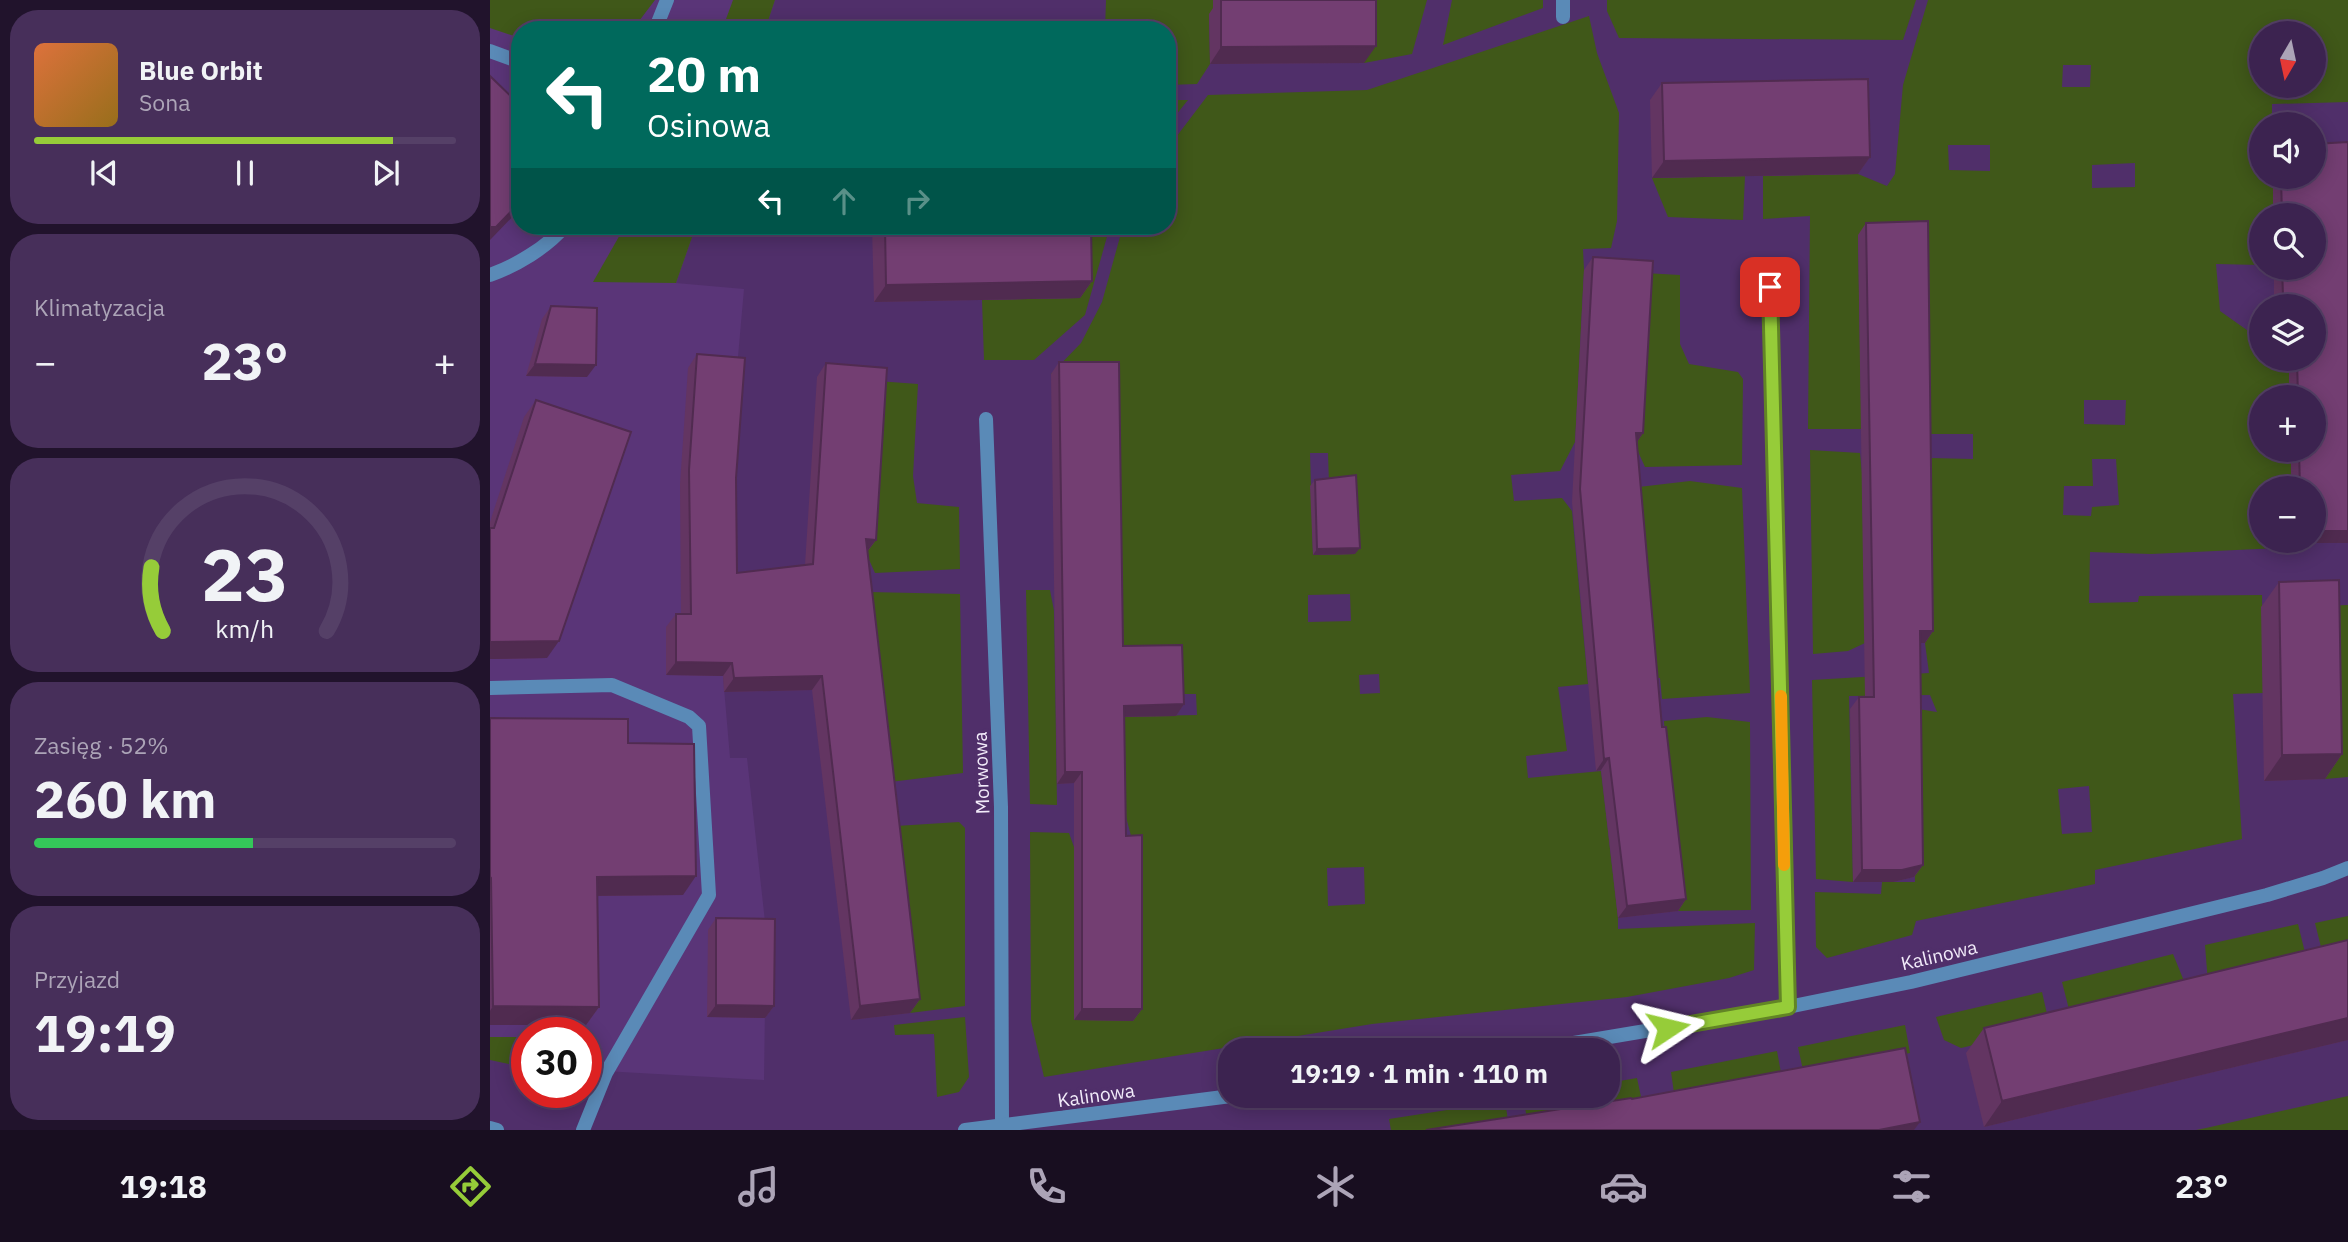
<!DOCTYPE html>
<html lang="pl">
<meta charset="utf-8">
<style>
:root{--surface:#3c2350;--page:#472f5a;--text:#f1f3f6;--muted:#aca4b7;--line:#554067;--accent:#96cc39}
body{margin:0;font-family:"IBM Plex Sans",sans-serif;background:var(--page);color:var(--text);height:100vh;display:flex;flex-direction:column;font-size:26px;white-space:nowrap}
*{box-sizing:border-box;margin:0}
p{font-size:23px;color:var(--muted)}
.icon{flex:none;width:38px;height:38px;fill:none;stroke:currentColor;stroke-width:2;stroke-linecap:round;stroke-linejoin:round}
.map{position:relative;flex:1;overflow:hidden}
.drawer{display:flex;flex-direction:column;gap:10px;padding:10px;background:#21132c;width:490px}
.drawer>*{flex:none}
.guide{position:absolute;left:21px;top:21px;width:665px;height:214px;border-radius:28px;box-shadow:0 4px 18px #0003,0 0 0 2px var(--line);background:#00695c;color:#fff;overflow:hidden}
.needle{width:46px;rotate:189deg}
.controls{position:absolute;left:1759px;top:21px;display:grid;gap:14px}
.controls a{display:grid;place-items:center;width:77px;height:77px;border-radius:50%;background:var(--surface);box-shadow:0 4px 18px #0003,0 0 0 2px var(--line);font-size:35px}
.speed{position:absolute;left:21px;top:1017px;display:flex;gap:14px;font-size:35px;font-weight:700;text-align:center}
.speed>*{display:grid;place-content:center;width:91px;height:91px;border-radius:50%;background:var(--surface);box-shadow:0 4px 18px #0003,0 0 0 2px var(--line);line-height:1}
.speed .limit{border:10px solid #d22;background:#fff;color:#111}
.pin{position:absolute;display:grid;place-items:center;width:60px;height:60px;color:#fff;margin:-30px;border-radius:14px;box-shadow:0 4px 10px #0006}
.me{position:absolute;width:77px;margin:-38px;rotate:80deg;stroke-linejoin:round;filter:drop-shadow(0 0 5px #0008)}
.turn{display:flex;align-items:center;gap:24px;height:147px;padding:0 21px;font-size:32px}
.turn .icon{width:91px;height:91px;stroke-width:2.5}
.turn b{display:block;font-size:49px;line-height:60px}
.lanes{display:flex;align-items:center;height:66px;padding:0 21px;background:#0003;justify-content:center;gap:35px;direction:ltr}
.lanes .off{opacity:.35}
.big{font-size:52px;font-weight:700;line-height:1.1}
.drawer .widget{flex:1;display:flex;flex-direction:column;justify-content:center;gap:10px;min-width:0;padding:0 24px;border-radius:28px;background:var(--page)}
.drawer .dial{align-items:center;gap:0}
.dial svg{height:182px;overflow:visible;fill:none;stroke:var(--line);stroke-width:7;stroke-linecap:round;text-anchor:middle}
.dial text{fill:var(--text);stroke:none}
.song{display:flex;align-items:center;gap:21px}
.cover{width:84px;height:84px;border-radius:10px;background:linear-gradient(135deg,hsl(20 70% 55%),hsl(40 70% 35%))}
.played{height:7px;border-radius:4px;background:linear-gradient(90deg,var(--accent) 85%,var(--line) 85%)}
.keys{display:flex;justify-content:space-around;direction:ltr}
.heat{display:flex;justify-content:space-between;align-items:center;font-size:38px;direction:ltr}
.charge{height:10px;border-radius:5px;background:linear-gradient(90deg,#34c759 52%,var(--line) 0)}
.trip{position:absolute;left:728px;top:1038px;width:402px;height:70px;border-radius:28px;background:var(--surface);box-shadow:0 4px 18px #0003,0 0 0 2px var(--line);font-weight:700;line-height:70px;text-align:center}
.tabs{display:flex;height:112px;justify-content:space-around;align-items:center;background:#180e20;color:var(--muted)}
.tabs .icon{width:49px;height:49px}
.tabs .current{color:var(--accent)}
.tabs b{font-size:32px;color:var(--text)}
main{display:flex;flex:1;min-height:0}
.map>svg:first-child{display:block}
.built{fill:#5a3578}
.green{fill:#405819;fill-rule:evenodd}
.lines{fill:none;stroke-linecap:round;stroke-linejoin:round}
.service{stroke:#5a8ab7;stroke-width:14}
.minor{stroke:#5a8ab7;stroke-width:14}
.tertiary{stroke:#5a8ab7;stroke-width:14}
.wall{fill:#633562}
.shaded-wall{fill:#502b50}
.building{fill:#733e72;stroke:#502b50;stroke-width:2}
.route-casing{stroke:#628525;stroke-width:18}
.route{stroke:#96cc39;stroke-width:12}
.slow{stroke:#f59e0b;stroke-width:12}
.labels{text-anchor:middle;stroke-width:7;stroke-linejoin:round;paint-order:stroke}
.street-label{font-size:19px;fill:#f2ebfa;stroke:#502f6a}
</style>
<main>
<section class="drawer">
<div class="widget">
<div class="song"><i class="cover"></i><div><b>Blue Orbit</b><p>Sona</p></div></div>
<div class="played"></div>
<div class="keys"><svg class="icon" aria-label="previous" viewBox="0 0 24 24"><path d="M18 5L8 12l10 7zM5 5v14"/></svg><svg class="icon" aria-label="pause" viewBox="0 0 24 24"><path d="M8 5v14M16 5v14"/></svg><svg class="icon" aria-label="next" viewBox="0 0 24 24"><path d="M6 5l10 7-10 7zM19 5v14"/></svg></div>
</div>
<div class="widget"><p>Klimatyzacja</p>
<div class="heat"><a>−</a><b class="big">23°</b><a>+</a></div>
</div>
<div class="widget dial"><svg viewBox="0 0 100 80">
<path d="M14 69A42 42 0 1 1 86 69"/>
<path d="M14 69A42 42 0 0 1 9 41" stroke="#96cc39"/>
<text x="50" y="56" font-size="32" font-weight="700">23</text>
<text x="50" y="72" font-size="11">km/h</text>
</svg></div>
<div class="widget"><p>Zasięg · 52%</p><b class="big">260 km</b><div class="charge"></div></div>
<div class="widget"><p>Przyjazd</p><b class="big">19:19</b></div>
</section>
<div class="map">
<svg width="1858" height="1130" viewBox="0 0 1858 1130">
<rect width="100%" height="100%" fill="#502f6a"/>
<!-- built -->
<path class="built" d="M0,0H285L275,30H30V226H206L186,283L254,289L236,492L233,676L240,758H257L276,931L274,1080L96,1070V1032H37V1057L0,1049Z"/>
<!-- green -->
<g class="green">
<path d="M0,0H165L146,25L138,30H30V38L0,28Z"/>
<path d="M243,0H285L275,30H232Z"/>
<path d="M616,0H723V13L719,14L720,64L707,84L677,85V30H615Z"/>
<path d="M869,0H937L922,54L874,63V12Z"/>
<path d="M962,0H1053V8L953,45Z"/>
<path d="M1117,0H1426L1413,40L1129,38L1117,11Z"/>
<path d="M1438,0H1858V102L1782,104V124H1771V177H1783V215H1771V265L1726,264L1730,311L1771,340V359H1784L1785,369L1799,372L1800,397H1771V450H1801L1802,488H1771V541H1803V543L1789,548L1661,554L1600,552L1599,603L1648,602L1649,596L1772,595L1773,693L1743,694L1752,839L1605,870V884L1426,921L1422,935L1337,958L1326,947L1325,892L1391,894L1392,882H1425L1422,708L1447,712L1440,695L1359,696L1363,882L1326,879L1322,680L1439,673L1435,643L1440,458L1483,459V434H1440L1397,235H1368L1371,406L1376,429H1318L1320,216L1273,219V176L1368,174L1397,186L1405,174L1413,85ZM1771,33H1824V86H1771ZM1573,65H1601L1600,87H1572ZM1458,145H1500V171L1459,170ZM1645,163V187L1602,188V165ZM1594,400H1636L1635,425L1594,424ZM1602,459H1626L1629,505L1602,507L1601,516L1573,515L1574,486H1603ZM1599,786L1602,832L1572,834L1568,789Z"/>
<path d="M1099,16L1107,53L1129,113L1127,221L1121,248L1093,249L1094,270L1085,442L1070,471L1021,475L1024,501L1072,498L1082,511L1098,684L1068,687L1077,751L1036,756L1038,778L1111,771L1128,918V929L1265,923L1264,970L1239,978L1137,997L882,1024L554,1077L541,1021L540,832L579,833L584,847H644L627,783L620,374H561L591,343L612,302L633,226H677V149L718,95L877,90ZM820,453H838L839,484L865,554L823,555ZM860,594L861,621L818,622V595ZM889,674L890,693L870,694L869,675ZM685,694H706L707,715L656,716ZM874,867L875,904L838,906L837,868Z"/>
<path d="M677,100H698L677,126Z"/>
<path d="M1255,176L1253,220L1178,217L1162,178Z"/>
<path d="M135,226H206L186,283L103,282Z"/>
<path d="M588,226H620L595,315L544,360H494L492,300L590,298Z"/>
<path d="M1154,273L1190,275V344L1199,364L1248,372L1253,379L1252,465L1155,467L1145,445Z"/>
<path d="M387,381L428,384L423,476L427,503L469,507L470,569L385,573L376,553Z"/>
<path d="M1320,450L1370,453L1372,473L1375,643L1358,651L1323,654Z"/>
<path d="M1200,481L1252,488L1260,693L1172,699L1170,678H1158L1140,488Z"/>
<path d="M536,590H560L564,611L567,805L540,804Z"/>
<path d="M379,592L470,594L473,773L392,783Z"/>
<path d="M1858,605V777L1835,779L1831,606Z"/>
<path d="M1217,717L1260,722L1261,910L1188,911L1174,721Z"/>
<path d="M469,822L475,828V1006L420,1013L399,840L406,826Z"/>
<path d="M1858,916V953L1834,959L1825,923Z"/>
<path d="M1808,924L1818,965L1718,983L1715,945Z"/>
<path d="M1683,954L1694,981L1582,1021L1572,982Z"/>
<path d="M1552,992L1560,1027L1471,1048L1454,1040L1446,1017Z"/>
<path d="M475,1017L479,1077L469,1092L447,1097L444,1034L405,1035L404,1025Z"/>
<path d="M1415,1025L1420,1053L1314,1075L1308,1047Z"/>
<path d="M0,1037H37V1068L0,1060Z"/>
<path d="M1287,1051L1292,1078L1185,1100L1181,1072Z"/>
<path d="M1147,1078L1153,1106L1038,1124L1033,1097L1118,1096V1083Z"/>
<path d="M1858,1096V1130H1706L1716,1128Z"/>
<path d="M1015,1101L1019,1127L999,1130H901L899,1119Z"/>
</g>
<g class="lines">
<!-- service -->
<g class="service">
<path d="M1073,0V17"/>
<path d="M165,30L177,0"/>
<path d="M0,51L30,62"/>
<path d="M0,275C27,265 56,248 75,226"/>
<path d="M0,688L122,685L199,717L209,726L219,895L116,1073L93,1130"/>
</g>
<!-- minor -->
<g class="minor">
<path d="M1280,287L1298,1007"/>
<path d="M496,419L511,807L512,1126"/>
<path d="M1042,1050L1298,1007L1421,982L1777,895L1833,878L1858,868"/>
<path d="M475,1130L741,1096"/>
</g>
<!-- tertiary -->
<path class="tertiary" d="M0,1128L7,1130"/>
</g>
<!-- wall -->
<g class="wall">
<path d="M723,0H886L874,63L720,64L719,14L723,8Z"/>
<path d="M1172,83L1380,157L1368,174L1162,178L1160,100Z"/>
<path d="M1783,177H1824L1858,543H1803V541H1824V488H1801V450H1824V397H1799V359H1824V306H1784V268H1824V215H1783Z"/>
<path d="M1376,223L1443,631L1435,643H1430L1433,865L1424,877L1403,882H1363L1360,709L1369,697H1375L1368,235Z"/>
<path d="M382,226H601L602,281L590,298L384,302Z"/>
<path d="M1103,257L1153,433L1147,442L1172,727L1196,899L1188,911L1128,918L1111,770L1106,771L1082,502L1094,270Z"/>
<path d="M61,306L97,377L36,376L52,319Z"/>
<path d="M207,354L246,478L247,573L315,565L327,377L336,363L386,540L377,552L430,999L420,1013L361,1020L322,690L234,692L233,676L176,675V627L186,614H191L190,484L198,368Z"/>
<path d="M569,362L633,646L694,704L686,716L634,717L636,836L652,1009L643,1021L584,1020V783L567,784L561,374Z"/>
<path d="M46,400L57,658L0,659V522L34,417Z"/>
<path d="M825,480L865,554L823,555L820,486Z"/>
<path d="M1789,582L1852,754L1835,779L1774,781L1771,607Z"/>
<path d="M0,718L138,743L193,895L108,896L109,1007L96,1025H0Z"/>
<path d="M226,918L284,1006L275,1018L217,1017L218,930Z"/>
<path d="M1858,940V1040L1494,1127L1476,1053L1494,1028Z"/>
</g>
<!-- shaded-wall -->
<g class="shaded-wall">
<path d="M886,46L874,63L720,64L731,47Z"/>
<path d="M1380,157L1368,174L1162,178L1174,161Z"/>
<path d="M30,202V209L0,240V227Z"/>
<path d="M602,281L590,298L384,302L396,285Z"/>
<path d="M1793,295H1806L1798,306H1785Z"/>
<path d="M45,364L106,365L97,377L36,376Z"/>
<path d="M1146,433H1153L1145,445Z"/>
<path d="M1824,531H1858V543H1803L1804,541H1824Z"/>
<path d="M376,539L386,540L376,553Z"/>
<path d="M870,548L865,554L823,555L827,549Z"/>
<path d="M1430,631H1443L1435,643H1421Z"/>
<path d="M69,641L57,658L0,659V642Z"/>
<path d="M186,662L242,663L233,676L176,675Z"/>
<path d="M332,676L322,690L234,692L244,678Z"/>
<path d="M694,704L686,716L626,717L634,706Z"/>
<path d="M1852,754L1835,779L1774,781L1792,755Z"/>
<path d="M1119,758L1111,770L1106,771L1114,759Z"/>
<path d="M575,772H592L584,783L567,784Z"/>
<path d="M1433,865L1424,877L1403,882H1363L1372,870Z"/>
<path d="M206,876L193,895L94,896L107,877Z"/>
<path d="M1196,899L1188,911L1128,918L1137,906Z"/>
<path d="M430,999L420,1013L361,1020L370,1006Z"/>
<path d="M226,1005L284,1006L275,1018L217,1017Z"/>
<path d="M3,1006L109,1007L96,1025H0V1011Z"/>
<path d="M592,1009H652L643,1021L584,1020Z"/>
<path d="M1858,1018V1040L1494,1127L1512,1101Z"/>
<path d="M1430,1122L1424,1130H1389Z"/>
</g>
<!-- building -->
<g class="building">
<path d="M731,0H886V46L731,47Z"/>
<path d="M0,76L30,105V202L6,227H0Z"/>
<path d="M1378,79L1380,157L1174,161L1172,83Z"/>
<path d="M1858,142V531H1824V488H1810L1809,450H1824V397H1808L1807,359H1824V306H1806V295H1793L1792,268H1824V215H1792L1791,177H1824V144Z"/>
<path d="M1438,221L1443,631H1430L1433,865L1412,870H1372L1369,697H1384L1376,223Z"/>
<path d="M395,226H601L602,281L396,285Z"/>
<path d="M1103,257L1163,261L1153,433H1146L1172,727H1176L1196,899L1137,906L1119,758L1114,759L1090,489Z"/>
<path d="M61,306L107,308L106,365L45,364Z"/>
<path d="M207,354L255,358L246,478L247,573L323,564L336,363L397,368L386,540L376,539L430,999L370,1006L332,676L244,678L242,663L186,662V614H201L199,470Z"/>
<path d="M569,362H629L633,646L692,645L694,704L634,706L636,836L652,835V1009H592V772H575Z"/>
<path d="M46,400L141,432L69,641L0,642V528H4Z"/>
<path d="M866,475L870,548L827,549L825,480Z"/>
<path d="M1849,580L1852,754L1792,755L1789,582Z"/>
<path d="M0,718L138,719V743L204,744L206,876L107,877L109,1007L3,1006L1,879L0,880Z"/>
<path d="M226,918L285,919L284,1006L226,1005Z"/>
<path d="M1858,940V1018L1512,1101L1494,1028Z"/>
<path d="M1415,1048L1430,1122L1389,1130H936L1141,1098L1142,1099Z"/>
</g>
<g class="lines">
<!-- route casing -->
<g class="route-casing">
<path id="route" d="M1178,1028L1298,1007L1280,287"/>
</g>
<!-- route -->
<use href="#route" class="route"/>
<!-- slow -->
<path class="slow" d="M1291,696L1294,865"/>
</g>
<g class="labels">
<!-- street labels -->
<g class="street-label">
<text transform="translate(491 773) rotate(-92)" y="7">Morwowa</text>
<text transform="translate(1449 955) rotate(-13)" y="7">Kalinowa</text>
<text transform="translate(606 1095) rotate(-8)" y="7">Kalinowa</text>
</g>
</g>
</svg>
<div class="controls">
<a><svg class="needle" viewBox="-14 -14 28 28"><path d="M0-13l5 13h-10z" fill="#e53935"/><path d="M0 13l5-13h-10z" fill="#aca4b7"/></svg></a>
<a><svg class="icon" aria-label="sound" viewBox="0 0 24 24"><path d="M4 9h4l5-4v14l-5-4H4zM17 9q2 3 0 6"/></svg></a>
<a><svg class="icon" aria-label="search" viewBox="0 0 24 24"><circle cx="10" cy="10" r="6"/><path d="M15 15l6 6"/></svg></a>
<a><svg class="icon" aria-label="layers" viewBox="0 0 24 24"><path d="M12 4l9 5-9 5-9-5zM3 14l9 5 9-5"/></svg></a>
<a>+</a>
<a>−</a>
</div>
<div class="speed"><div class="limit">30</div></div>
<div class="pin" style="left:1280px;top:287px;background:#d93025"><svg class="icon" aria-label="arrive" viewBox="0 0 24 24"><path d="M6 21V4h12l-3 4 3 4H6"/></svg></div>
<svg class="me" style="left:1178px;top:1028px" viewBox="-20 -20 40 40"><path d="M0-17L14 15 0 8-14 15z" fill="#96cc39" stroke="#fff" stroke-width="4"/></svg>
<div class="trip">19:19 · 1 min · 110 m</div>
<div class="guide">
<div class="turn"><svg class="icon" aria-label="left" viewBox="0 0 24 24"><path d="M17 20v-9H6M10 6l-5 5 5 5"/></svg><div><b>20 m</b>Osinowa</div></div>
<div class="lanes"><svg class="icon" aria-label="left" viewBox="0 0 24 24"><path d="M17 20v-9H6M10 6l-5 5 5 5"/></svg><svg class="icon off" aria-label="ahead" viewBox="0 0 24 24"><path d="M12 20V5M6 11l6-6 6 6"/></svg><svg class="icon off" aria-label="right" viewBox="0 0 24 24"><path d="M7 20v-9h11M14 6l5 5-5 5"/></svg></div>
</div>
</div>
</main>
<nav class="tabs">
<b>19:18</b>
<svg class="icon current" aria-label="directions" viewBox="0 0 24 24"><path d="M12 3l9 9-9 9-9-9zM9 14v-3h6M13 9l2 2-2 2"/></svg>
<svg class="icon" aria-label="music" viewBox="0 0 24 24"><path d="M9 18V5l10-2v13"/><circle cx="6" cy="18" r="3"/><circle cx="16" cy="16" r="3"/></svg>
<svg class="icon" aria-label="phone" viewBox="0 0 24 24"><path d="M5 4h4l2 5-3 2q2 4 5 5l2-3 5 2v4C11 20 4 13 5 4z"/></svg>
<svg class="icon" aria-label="climate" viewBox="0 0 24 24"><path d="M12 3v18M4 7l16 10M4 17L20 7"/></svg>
<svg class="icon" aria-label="car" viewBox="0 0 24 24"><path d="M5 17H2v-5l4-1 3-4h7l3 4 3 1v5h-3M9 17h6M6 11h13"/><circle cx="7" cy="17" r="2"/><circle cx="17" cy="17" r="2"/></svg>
<svg class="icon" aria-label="filters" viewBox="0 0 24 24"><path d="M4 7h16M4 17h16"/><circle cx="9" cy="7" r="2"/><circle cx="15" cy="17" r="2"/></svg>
<b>23°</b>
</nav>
